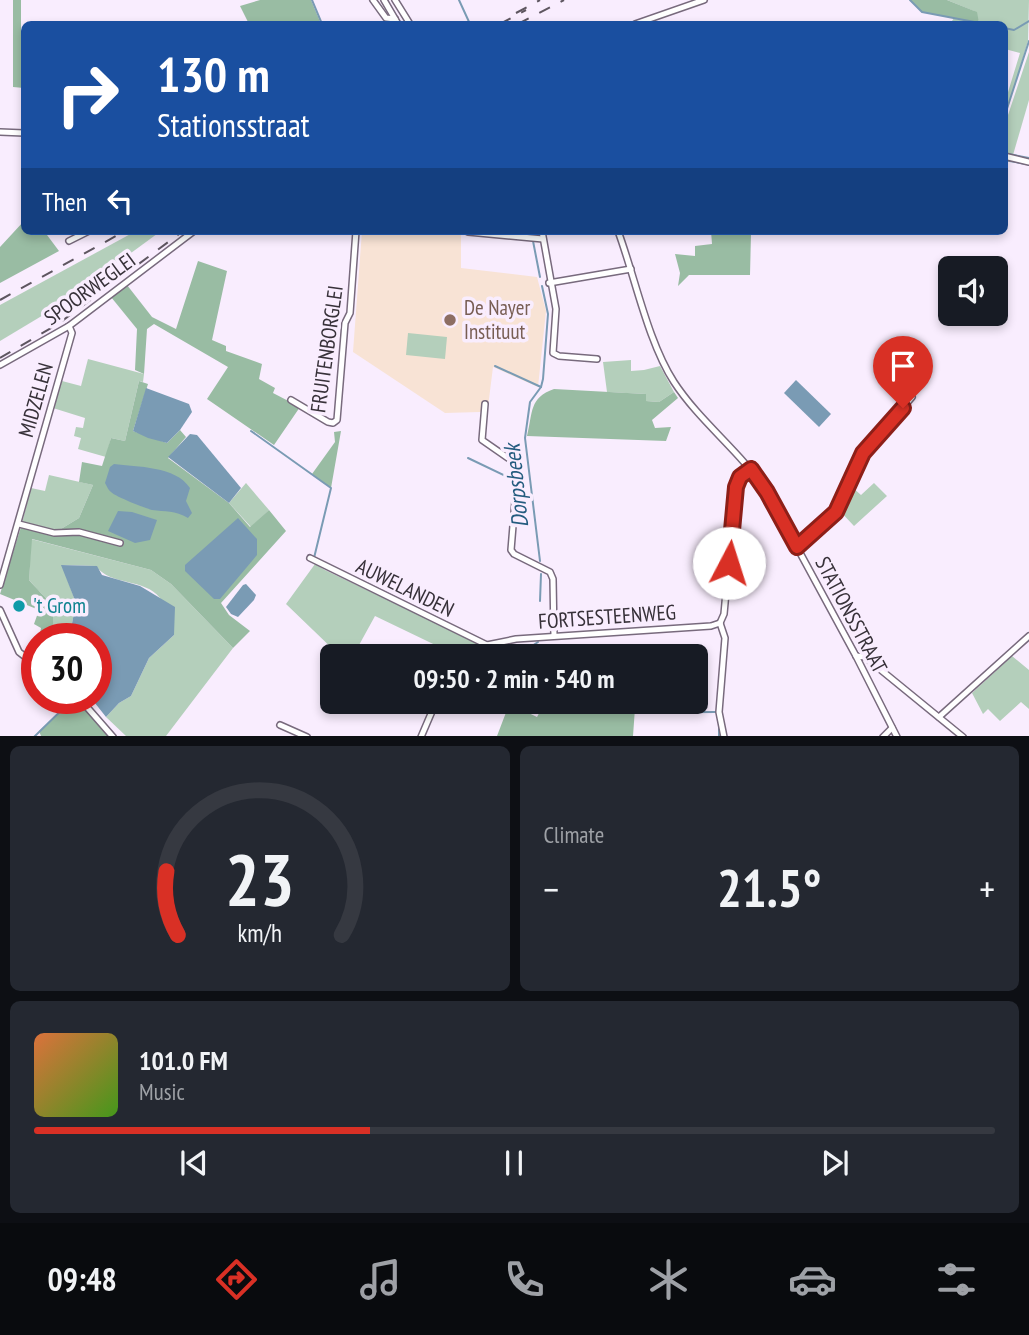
<!DOCTYPE html>
<meta charset="utf-8">
<style>
:root{--surface:#171b24;--page:#242831;--text:#f1f3f6;--muted:#9ea1a6;--line:#363941;--accent:#d93025}
body{margin:0;font-family:"PT Sans Narrow",sans-serif;background:var(--page);color:var(--text);height:100vh;display:flex;flex-direction:column;font-size:26px;white-space:nowrap}
*{box-sizing:border-box;margin:0}
p{font-size:23px;color:var(--muted)}
.icon{flex:none;width:38px;height:38px;fill:none;stroke:currentColor;stroke-width:2;stroke-linecap:round;stroke-linejoin:round}
.map{position:relative;height:736px;overflow:hidden}
.details{display:flex;flex-direction:column;gap:10px;padding:10px;background:#0d0f14;flex:1}
.details>*{flex:none}
.top-card{position:absolute;left:21px;top:21px;width:987px;height:214px;border-radius:10px;box-shadow:0 4px 10px #0003;background:#1a4fa0;color:#fff;overflow:hidden}
.controls{position:absolute;left:938px;top:256px;display:grid;gap:14px}
.controls a{display:grid;place-items:center;width:70px;height:70px;border-radius:10px;background:var(--surface);box-shadow:0 4px 10px #0003;font-size:35px}
.speed{position:absolute;left:21px;top:623px;display:flex;gap:14px;font-size:35px;font-weight:700;text-align:center}
.speed>*{display:grid;place-content:center;width:91px;height:91px;border-radius:50%;background:var(--surface);box-shadow:0 4px 10px #0003;line-height:1}
.speed .limit{border:10px solid #d22;background:#fff;color:#111}
.pin{position:absolute;display:grid;place-items:center;width:60px;height:60px;color:#fff;margin:-72px -30px;border-radius:50% 50% 50% 0;rotate:-45deg;box-shadow:0 0 7px #0007}
.pin .icon{rotate:45deg}
.me{position:absolute;width:77px;margin:-38px;rotate:5deg;stroke-linejoin:round;filter:drop-shadow(0 0 5px #0008)}
.turn{display:flex;align-items:center;gap:24px;height:147px;padding:0 21px;font-size:32px}
.turn .icon{width:91px;height:91px;stroke-width:2.5}
.turn b{display:block;font-size:49px;line-height:60px}
.then{display:flex;align-items:center;height:66px;padding:0 21px;background:#0003;gap:14px;font-size:26px}
.big{font-size:52px;font-weight:700;line-height:1.1}
.details .tile{flex:1;display:flex;flex-direction:column;justify-content:center;gap:10px;min-width:0;padding:0 24px;border-radius:10px;background:var(--page)}
.details .dial{align-items:center;gap:0}
.dial svg{height:182px;overflow:visible;fill:none;stroke:var(--line);stroke-width:7;stroke-linecap:round;text-anchor:middle}
.dial text{fill:var(--text);stroke:none}
.song{display:flex;align-items:center;gap:21px}
.cover{width:84px;height:84px;border-radius:10px;background:linear-gradient(135deg,hsl(20 70% 55%),hsl(100 70% 35%))}
.played{height:7px;border-radius:4px;background:linear-gradient(90deg,var(--accent) 35%,var(--line) 35%)}
.keys{display:flex;justify-content:space-around;direction:ltr}
.heat{display:flex;justify-content:space-between;align-items:center;font-size:38px;direction:ltr}
.details .tiles{flex:1;display:grid;gap:10px;grid-template-columns:1fr 1fr}
.tile:last-child{grid-column:span 2}
.trip{position:absolute;left:320px;top:644px;width:388px;height:70px;border-radius:10px;background:var(--surface);box-shadow:0 4px 10px #0003;font-weight:700;line-height:70px;text-align:center}
.tabs{display:flex;height:112px;justify-content:space-around;align-items:center;background:#090b0e;color:var(--muted)}
.tabs .icon{width:49px;height:49px}
.tabs .current{color:var(--accent)}
.tabs b{font-size:32px;color:var(--text)}
.map>svg:first-child{display:block}
.education{fill:#f8e3d5}
.green{fill:#b4cfbb}
.forest{fill:#99bca3}
.water{fill:#7a9bb4}
.lines{fill:none;stroke-linecap:round;stroke-linejoin:round}
.stream{stroke:#7a9bb4;stroke-width:2}
.minor-casing{stroke:#786a7d;stroke-width:8}
.minor{stroke:#fff;stroke-width:5}
.rail{stroke:#5e5660;stroke-width:2;stroke-dasharray:12 12;stroke-linecap:butt}
.route-casing{stroke:#8d1f18;stroke-width:18}
.route{stroke:#d93025;stroke-width:12}
.education-dot{fill:#8d6e63;stroke:#f9edfe;stroke-width:2.5}
.culture-dot{fill:#0f9aa8;stroke:#f9edfe;stroke-width:2.5}
.labels{text-anchor:middle;stroke-width:7;stroke-linejoin:round;paint-order:stroke}
.street-label{font-size:21px;fill:#373139;stroke:#f9edfe}
.education-label{font-size:21px;fill:#785e54;stroke:#f9edfe;text-anchor:start}
.culture-label{font-size:21px;fill:#0d838f;stroke:#f9edfe;text-anchor:start}
.water-label{font-size:23px;font-style:italic;fill:#245c7f;stroke:#f9edfe}
</style>
<div class="map">
<svg width="1029" height="737" viewBox="0 0 1029 737">
<rect width="100%" height="100%" fill="#f9edfe"/>
<!-- education -->
<path class="education" d="M362,231H461V268L537,277L546,311L538,387L493,367L488,407L480,412L445,413L353,352Z"/>
<!-- green -->
<g class="green">
<path d="M947,0H1029L1028,41L1005,117V102L1020,53L1005,49L1004,24H950L954,18L979,22L974,11Z"/>
<path d="M1029,52V100L1013,155L1005,153V124Z"/>
<path d="M136,231H161L60,305L0,341V305Z"/>
<path d="M408,333L447,337L445,359L406,355Z"/>
<path d="M88,359L144,374L143,382L139,381L125,441L111,438L106,457L78,449L81,438L74,436L76,427L83,428L85,418L53,408L62,381L81,386Z"/>
<path d="M631,360V371L644,370L660,366L674,392L659,402L646,401V394L607,392L603,362Z"/>
<path d="M49,475L93,485L79,518L56,532L22,523L31,488L45,491Z"/>
<path d="M246,483L269,510L251,527L229,503Z"/>
<path d="M874,483L887,496L854,526L839,510L853,488L861,495Z"/>
<path d="M31,539L151,570L171,584L233,648L166,736H126L106,717L119,703L131,696L149,658L174,635C170,624 167,607 160,598C145,578 110,586 96,566L62,565L76,603L69,639H51C57,602 52,606 29,580Z"/>
<path d="M315,564L325,570L480,644L461,654H454L375,616L353,656H340L286,604Z"/>
<path d="M1012,656L1029,670V709L1021,702L1000,721L988,709L983,714L972,693Z"/>
</g>
<!-- forest -->
<g class="forest">
<path d="M13,0H21V40L24,41V88L13,87Z"/>
<path d="M260,0H311L321,24H249L240,6Z"/>
<path d="M910,0H947L977,12L979,23L922,12Z"/>
<path d="M24,221V231H44L59,251L0,283V247Z"/>
<path d="M711,231H737L751,234L750,275H689L678,286L680,273L675,254L695,256V246L712,244Z"/>
<path d="M198,261L227,271L212,340L226,346V351L262,364L259,379L275,388L273,393L300,407L274,445L207,399L228,367L154,324L147,329L144,374L135,370L137,329L111,297L127,285L152,317L176,329Z"/>
<path d="M139,381L148,384L133,431L167,443L180,430L186,437L168,458L229,503L250,527L269,510L286,531L221,603L229,615L250,631L233,648L171,584L151,570L32,539L29,580C52,606 57,602 51,639H39L41,628L34,624L39,610L0,594L21,527L51,535L79,518L93,485L79,482L82,462L102,466L111,438L125,441Z"/>
<path d="M554,389L646,394V401L659,402L674,392L678,398L652,420L655,428L671,427L666,441L527,436C533,412 529,398 554,389Z"/>
<path d="M341,431L331,488L312,474L335,442L334,432Z"/>
<path d="M74,698H75L110,736H41L39,731Z"/>
<path d="M510,702H518L516,707L537,717L543,706L541,702H572L578,710L635,708L633,736H497Z"/>
</g>
<!-- water -->
<g class="water">
<path d="M796,380L831,414L819,427L784,393Z"/>
<path d="M146,388L189,404L192,412L180,430L167,443L148,438L133,431Z"/>
<path d="M190,434L197,435L241,488L229,503L168,457Z"/>
<path d="M114,464C137,467 176,466 190,488L186,501L192,513L188,518C175,510 165,512 152,510C145,508 116,497 111,492C108,490 107,486 105,483L110,467Z"/>
<path d="M118,511L132,512L157,520L150,540L135,543L108,531Z"/>
<path d="M238,518L257,539V555L220,599H214L185,571V565Z"/>
<path d="M61,565L97,566L102,575L140,586L175,607L174,635L149,658L131,696L119,703L106,717L91,698H96V639H69L76,603Z"/>
<path d="M246,584L256,595L254,600L238,617L231,614L226,607L243,585Z"/>
</g>
<g class="lines">
<!-- stream -->
<g class="stream">
<path d="M312,0L322,24"/>
<path d="M459,0L470,24"/>
<path d="M910,0L922,12L985,24"/>
<path d="M1004,28L1014,30L1029,21"/>
<path d="M1004,118L1029,41"/>
<path d="M1004,153L1029,158"/>
<path d="M1004,160L1026,164"/>
<path d="M532,231V235"/>
<path d="M533,241L540,277"/>
<path d="M495,366L541,387"/>
<path d="M251,431L331,488L314,558"/>
<path d="M468,458L510,478"/>
<path d="M540,561L525,438L530,402L541,387L543,379L548,314L542,286"/>
<path d="M540,601L541,574"/>
<path d="M535,656L532,646L538,642"/>
<path d="M563,702L571,713L716,712"/>
<path d="M34,737L74,698"/>
<path d="M719,737V727"/>
</g>
<!-- minor casing -->
<g class="minor-casing">
<g id="minor">
<path d="M373,0L386,18L395,19"/>
<path d="M384,0L398,24"/>
<path d="M395,0L410,24"/>
<path d="M635,24L704,0"/>
<path d="M0,132L24,133"/>
<path d="M1004,156L1029,162"/>
<path d="M542,231L556,309L553,353L559,356L597,359"/>
<path d="M618,231C635,277 648,342 674,382C700,422 741,452 767,492L856,656L897,737"/>
<path d="M468,232L543,239"/>
<path d="M69,241L89,231"/>
<path d="M549,283L631,269"/>
<path d="M0,365L69,326L194,231"/>
<path d="M291,400L328,422L333,423L337,420L345,323L350,313L356,231"/>
<path d="M485,404L482,440L518,465L511,550L514,554L550,572L553,579L554,636"/>
<path d="M19,524L54,533L79,532L120,543"/>
<path d="M797,547L836,512L863,453L912,397"/>
<path d="M310,558L487,645"/>
<path d="M0,585L72,333L69,326"/>
<path d="M0,610L19,652L37,666"/>
<path d="M720,623L724,614L736,483L751,469"/>
<path d="M720,623L725,638L719,712L724,737"/>
<path d="M463,656L487,645L516,639L711,626L720,623"/>
<path d="M856,656L865,657L963,737"/>
<path d="M79,698L113,737"/>
<path d="M939,717L1029,636"/>
<path d="M280,725L307,737"/>
<path d="M421,737L436,702"/>
<path d="M883,737L892,728"/>
</g>
</g>
<!-- minor -->
<use href="#minor" class="minor"/>
<!-- rail -->
<g class="rail">
<path d="M516,13L540,0"/>
<path d="M500,24L526,10"/>
<path d="M518,24L564,0"/>
<path d="M0,300L125,231"/>
<path d="M0,358L58,324L183,231"/>
</g>
</g>
<g class="lines">
<!-- route casing -->
<g class="route-casing">
<path id="route" d="M729,563L736,487L740,477L751,469L767,492L797,547L836,512L863,453L903,408"/>
</g>
<!-- route -->
<use href="#route" class="route"/>
</g>
<!-- markers -->
<circle class="education-dot" cx="450" cy="320" r="7"/>
<circle class="culture-dot" cx="19" cy="606" r="7"/>
<g class="labels">
<!-- street labels -->
<g class="street-label">
<text transform="translate(90 289) rotate(-36)" y="7">SPOORWEGLEI</text>
<text transform="translate(327 349) rotate(-82)" y="7">FRUITENBORGLEI</text>
<text transform="translate(36 400) rotate(-74)" y="7">MIDZELEN</text>
<text transform="translate(405 588) rotate(26)" y="7">AUWELANDEN</text>
<text transform="translate(851 615) rotate(62)" y="7">STATIONSSTRAAT</text>
<text transform="translate(607 617) rotate(-4)" y="7">FORTSESTEENWEG</text>
</g>
<!-- education labels -->
<g class="education-label">
<text x="464" y="315">De Nayer<tspan x="464" dy="24">Instituut</tspan></text>
</g>
<!-- culture labels -->
<g class="culture-label">
<text x="33" y="613">'t Grom</text>
</g>
<!-- water labels -->
<g class="water-label">
<text transform="translate(516 486) rotate(-96)" y="8">Dorpsbeek</text>
</g>
</g>
</svg>
<div class="controls">
<a><svg class="icon" aria-label="sound" viewBox="0 0 24 24"><path d="M4 9h4l5-4v14l-5-4H4zM17 9q2 3 0 6"/></svg></a>
</div>
<div class="speed"><div class="limit">30</div></div>
<div class="pin" style="left:903px;top:408px;background:#d93025"><svg class="icon" aria-label="arrive" viewBox="0 0 24 24"><path d="M6 21V4h12l-3 4 3 4H6"/></svg></div>
<svg class="me" style="left:729px;top:563px" viewBox="-20 -20 40 40"><circle r="19" fill="#fff"/><path d="M0-13L10 11 0 6-10 11z" fill="#d93025"/></svg>
<div class="trip">09:50 · 2 min · 540 m</div>
<div class="top-card">
<div class="turn"><svg class="icon" aria-label="right" viewBox="0 0 24 24"><path d="M7 20v-9h11M14 6l5 5-5 5"/></svg><div><b>130 m</b>Stationsstraat</div></div>
<div class="then">Then<svg class="icon" aria-label="left" viewBox="0 0 24 24"><path d="M17 20v-9H6M10 6l-5 5 5 5"/></svg></div>
</div>
</div>
<section class="details">
<div class="tiles">
<div class="tile dial"><svg viewBox="0 0 100 80">
<path d="M14 69A42 42 0 1 1 86 69"/>
<path d="M14 69A42 42 0 0 1 9 41" stroke="#d93025"/>
<text x="50" y="56" font-size="32" font-weight="700">23</text>
<text x="50" y="72" font-size="11">km/h</text>
</svg></div>
<div class="tile"><p>Climate</p>
<div class="heat"><a>−</a><b class="big">21.5°</b><a>+</a></div>
</div>
<div class="tile">
<div class="song"><i class="cover"></i><div><b>101.0 FM</b><p>Music</p></div></div>
<div class="played"></div>
<div class="keys"><svg class="icon" aria-label="previous" viewBox="0 0 24 24"><path d="M18 5L8 12l10 7zM5 5v14"/></svg><svg class="icon" aria-label="pause" viewBox="0 0 24 24"><path d="M8 5v14M16 5v14"/></svg><svg class="icon" aria-label="next" viewBox="0 0 24 24"><path d="M6 5l10 7-10 7zM19 5v14"/></svg></div>
</div>
</div>
</section>
<nav class="tabs">
<b>09:48</b>
<svg class="icon current" aria-label="directions" viewBox="0 0 24 24"><path d="M12 3l9 9-9 9-9-9zM9 14v-3h6M13 9l2 2-2 2"/></svg>
<svg class="icon" aria-label="music" viewBox="0 0 24 24"><path d="M9 18V5l10-2v13"/><circle cx="6" cy="18" r="3"/><circle cx="16" cy="16" r="3"/></svg>
<svg class="icon" aria-label="phone" viewBox="0 0 24 24"><path d="M5 4h4l2 5-3 2q2 4 5 5l2-3 5 2v4C11 20 4 13 5 4z"/></svg>
<svg class="icon" aria-label="climate" viewBox="0 0 24 24"><path d="M12 3v18M4 7l16 10M4 17L20 7"/></svg>
<svg class="icon" aria-label="car" viewBox="0 0 24 24"><path d="M5 17H2v-5l4-1 3-4h7l3 4 3 1v5h-3M9 17h6M6 11h13"/><circle cx="7" cy="17" r="2"/><circle cx="17" cy="17" r="2"/></svg>
<svg class="icon" aria-label="filters" viewBox="0 0 24 24"><path d="M4 7h16M4 17h16"/><circle cx="9" cy="7" r="2"/><circle cx="15" cy="17" r="2"/></svg>
</nav>
